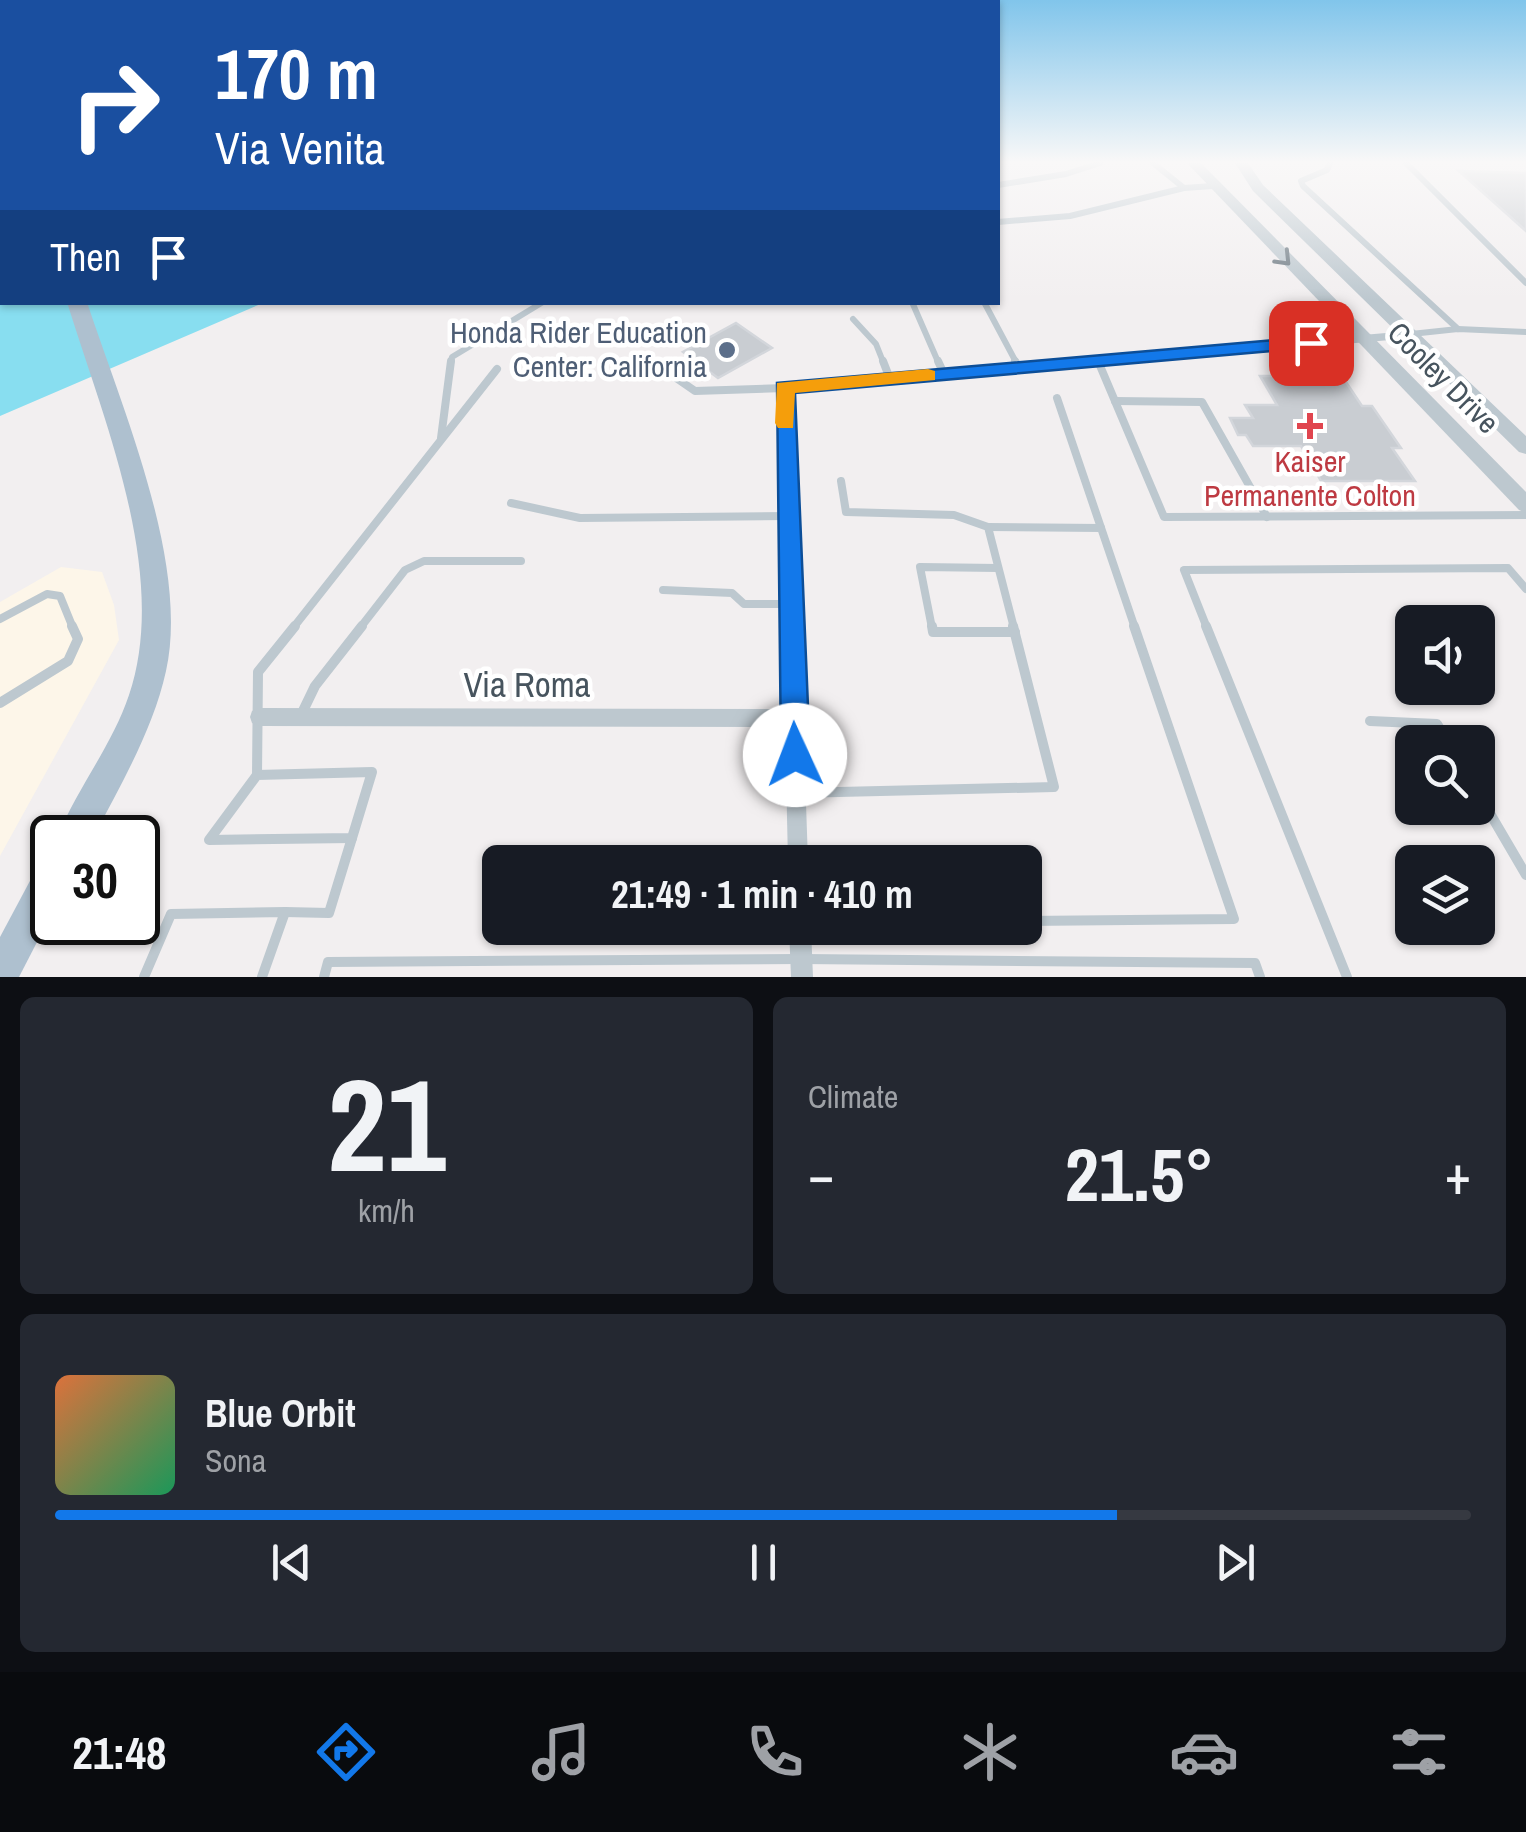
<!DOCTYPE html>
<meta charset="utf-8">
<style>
:root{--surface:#171b24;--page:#242831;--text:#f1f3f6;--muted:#9ea1a6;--line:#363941;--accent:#1278ea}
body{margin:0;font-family:"Archivo Narrow",sans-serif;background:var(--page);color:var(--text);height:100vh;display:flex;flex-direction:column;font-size:38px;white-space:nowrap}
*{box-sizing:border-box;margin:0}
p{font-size:32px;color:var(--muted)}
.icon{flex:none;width:55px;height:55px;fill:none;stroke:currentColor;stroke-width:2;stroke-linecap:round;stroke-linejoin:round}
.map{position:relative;height:977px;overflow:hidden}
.panel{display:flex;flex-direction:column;gap:20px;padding:20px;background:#0d0f14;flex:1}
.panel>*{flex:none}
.banner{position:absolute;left:0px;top:0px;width:1000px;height:305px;box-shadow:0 2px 8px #0004;background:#1a4fa0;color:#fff;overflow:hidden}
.tools{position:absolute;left:1395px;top:605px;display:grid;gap:20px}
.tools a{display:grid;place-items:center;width:100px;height:100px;border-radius:15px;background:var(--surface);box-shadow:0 2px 8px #0004;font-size:50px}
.speed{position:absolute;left:30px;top:815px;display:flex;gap:20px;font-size:50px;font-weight:700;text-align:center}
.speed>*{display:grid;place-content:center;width:130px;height:130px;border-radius:50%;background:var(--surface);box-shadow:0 2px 8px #0004;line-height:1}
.speed .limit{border:5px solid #111;border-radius:15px;background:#fff;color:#111}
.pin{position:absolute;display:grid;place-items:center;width:85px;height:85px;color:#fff;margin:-42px;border-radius:20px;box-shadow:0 5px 15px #0006}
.me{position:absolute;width:110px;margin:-55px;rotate:358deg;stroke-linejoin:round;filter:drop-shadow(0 0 8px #0008)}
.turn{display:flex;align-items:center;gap:35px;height:210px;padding:0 50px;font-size:45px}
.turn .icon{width:130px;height:130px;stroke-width:2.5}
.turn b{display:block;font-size:70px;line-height:85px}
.then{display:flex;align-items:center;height:95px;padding:0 50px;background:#0003;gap:20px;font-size:38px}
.big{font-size:75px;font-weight:700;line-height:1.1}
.panel .card{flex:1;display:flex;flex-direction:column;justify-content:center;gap:15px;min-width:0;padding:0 35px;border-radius:15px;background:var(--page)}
.panel .dial{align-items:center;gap:0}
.dial b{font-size:130px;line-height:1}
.song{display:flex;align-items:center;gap:30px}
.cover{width:120px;height:120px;border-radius:15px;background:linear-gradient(135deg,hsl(20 70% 55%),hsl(150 70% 35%))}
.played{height:10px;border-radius:5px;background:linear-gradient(90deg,var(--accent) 75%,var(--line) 75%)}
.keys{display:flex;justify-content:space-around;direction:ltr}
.heat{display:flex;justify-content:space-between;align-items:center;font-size:55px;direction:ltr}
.panel .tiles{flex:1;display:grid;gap:20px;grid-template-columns:1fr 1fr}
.card:last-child{grid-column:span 2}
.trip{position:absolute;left:482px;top:845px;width:560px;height:100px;border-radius:15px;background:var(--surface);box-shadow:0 2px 8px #0004;font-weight:700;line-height:100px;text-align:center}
.dock{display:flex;height:160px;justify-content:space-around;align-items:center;background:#090b0e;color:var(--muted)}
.dock .icon{width:70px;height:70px}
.dock .current{color:var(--accent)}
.dock b{font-size:45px;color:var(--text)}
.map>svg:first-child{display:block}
.commercial{fill:#fdf6e9}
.water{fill:#88def0}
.building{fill:#c9cdd2;stroke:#d3d6db;stroke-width:2.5}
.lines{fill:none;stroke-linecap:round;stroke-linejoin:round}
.service-far2{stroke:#bdc8cf;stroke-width:6}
.service-far1{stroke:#bdc8cf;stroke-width:8}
.service{stroke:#bdc8cf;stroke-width:10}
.minor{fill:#bdc8cf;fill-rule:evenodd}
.tertiary{fill:#bdc8cf;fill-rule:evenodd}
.primary{fill:#aec0cf;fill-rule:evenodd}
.oneway{stroke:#6a7780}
.route{fill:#1278ea;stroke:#0c4e98;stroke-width:2.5}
.slow{fill:#f59e0b}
.service-dot{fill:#5c6f8a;stroke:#fff;stroke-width:4}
.health-dot{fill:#e0444e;stroke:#fff;stroke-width:4}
.labels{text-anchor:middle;stroke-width:9;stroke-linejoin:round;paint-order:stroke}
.service-label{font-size:30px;fill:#4e5e75;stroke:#fff;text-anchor:end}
.street-label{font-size:30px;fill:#47545e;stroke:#fff}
.health-label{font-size:30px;fill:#be3a42;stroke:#fff}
.near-street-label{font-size:35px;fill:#47545e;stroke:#fff}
</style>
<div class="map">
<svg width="1526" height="977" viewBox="0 0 1526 977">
<rect width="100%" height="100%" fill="#f2eff0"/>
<!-- commercial -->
<path class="commercial" d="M61,567L102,572L114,605L119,640L0,856V602Z"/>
<!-- water -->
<path class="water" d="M0,204L2,302L263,303L0,416Z"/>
<!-- building -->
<g class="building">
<path d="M1459,171L1526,173V231Z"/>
<path d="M736,323L772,348L718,378L683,352Z"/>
<path d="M1260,376H1342L1362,406H1372L1401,448H1392L1415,481H1321L1301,446H1253L1246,435H1238L1230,418H1253L1245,405H1277Z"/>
</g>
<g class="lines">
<!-- service-far2 -->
<g class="service-far2">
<path d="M1153,163L1184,188L1213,186"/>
<path d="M1330,163L1327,170L1301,181L1303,186L1458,329"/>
<path d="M1406,163L1526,283"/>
<path d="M998,185L1066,174L1100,163"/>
<path d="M998,222L1070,216L1184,188"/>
<path d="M912,302L939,364"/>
<path d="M984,302L1017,364"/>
<path d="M853,319L876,344L884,364"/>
<path d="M1411,334L1458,329L1526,332"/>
<path d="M451,364L452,357L543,302"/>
</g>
<!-- service-far1 -->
<g class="service-far1">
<path d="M883,361L890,379"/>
<path d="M938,361L944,374"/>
<path d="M1015,361L1019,368"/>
<path d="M1098,361L1164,517L1526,515"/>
<path d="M653,362L695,391L785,388"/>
<path d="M1057,398L1135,628"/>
<path d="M1115,401L1202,402L1267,517"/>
<path d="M441,438L451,361"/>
<path d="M841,481L846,512L954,515L988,527L1014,628"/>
<path d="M511,503L580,518L788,516"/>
<path d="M988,527L1101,528"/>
<path d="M663,590L732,593L744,604H789"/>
<path d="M0,619L47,594L60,596L73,628"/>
<path d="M293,628L497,369"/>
<path d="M360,628L405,570L424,561H521"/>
<path d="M932,628L920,567L998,568"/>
<path d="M1207,628L1184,570L1508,568L1526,589"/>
</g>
<!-- service -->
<g class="service">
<path d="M932,626L933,632H1015"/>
<path d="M1206,626L1347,977"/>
<path d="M0,703L68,661L78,639L72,626"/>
<path d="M302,713L315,686L362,626"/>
<path d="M1370,721L1437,724L1448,742"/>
<path d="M372,772L352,838L209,840L257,775Z"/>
<path d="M257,775L258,672L295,626"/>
<path d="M796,793L1054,787L1013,626"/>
<path d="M1478,793L1526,875"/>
<path d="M285,912L329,913L352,838"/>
<path d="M1025,921L1234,919L1134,626"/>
<path d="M144,977L171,914L285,912L262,977"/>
<path d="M324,977L328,962L801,959L1255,963L1260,977"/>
</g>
<!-- minor -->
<g class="minor">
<path d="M1409,331L1415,335L1413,338L792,392L808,862H788L785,727L259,726L252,723L250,717L252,711L259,708L785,709L778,388L780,385Z"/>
<path d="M789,928H811L813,977H791Z"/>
</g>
<!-- tertiary -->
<g class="tertiary">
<path d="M1187,163H1201L1526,492V513L1519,510Z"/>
<path d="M1235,163H1248L1263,185L1526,436V454L1519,452L1253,191Z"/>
</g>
<!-- primary -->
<g class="primary">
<path d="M67,302H87C121,406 190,563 166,671C153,730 121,784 93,838H57C77,788 112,746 129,695C170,574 103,419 67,302Z"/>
<path d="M52,859V913L19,977H0V937L39,864Z"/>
</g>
</g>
<!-- one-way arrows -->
<defs><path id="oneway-chevron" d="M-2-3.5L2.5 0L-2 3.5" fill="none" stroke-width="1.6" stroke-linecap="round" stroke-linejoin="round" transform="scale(2.5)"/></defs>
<use class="oneway" href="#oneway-chevron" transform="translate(1284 259) rotate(46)"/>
<!-- sky -->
<linearGradient id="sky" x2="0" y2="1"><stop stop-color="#81c5eb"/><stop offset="0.54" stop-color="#f9f8f8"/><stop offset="1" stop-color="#f9f8f8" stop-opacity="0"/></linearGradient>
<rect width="1526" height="300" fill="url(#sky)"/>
<!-- route -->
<path class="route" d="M1311,337L1318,339V347L795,393L810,755L806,765L795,769L785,765L781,755L777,383Z"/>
<!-- slow -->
<path class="slow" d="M928,369L935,371V380L795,393L793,428H778L775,423L777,383Z"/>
<!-- markers -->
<circle class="service-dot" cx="727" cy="350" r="10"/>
<path class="health-dot" d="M1305 411h10v10h10v10h-10v10h-10v-10h-10v-10h10z"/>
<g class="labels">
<!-- service labels -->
<g class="service-label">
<text x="707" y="343">Honda Rider Education<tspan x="707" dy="34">Center: California</tspan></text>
</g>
<!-- street labels -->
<g class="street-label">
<text transform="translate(1443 378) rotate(45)" y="10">Cooley Drive</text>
</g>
<!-- health labels -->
<g class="health-label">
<text x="1310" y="472">Kaiser<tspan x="1310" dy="34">Permanente Colton</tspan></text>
</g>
<!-- near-street labels -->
<g class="near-street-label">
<text x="527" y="697">Via Roma</text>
</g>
</g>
</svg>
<div class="tools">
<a><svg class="icon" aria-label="sound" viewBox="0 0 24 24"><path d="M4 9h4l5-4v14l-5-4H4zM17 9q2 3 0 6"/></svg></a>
<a><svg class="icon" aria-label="search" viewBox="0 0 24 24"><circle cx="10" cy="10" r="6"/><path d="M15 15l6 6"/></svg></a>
<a><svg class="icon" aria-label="layers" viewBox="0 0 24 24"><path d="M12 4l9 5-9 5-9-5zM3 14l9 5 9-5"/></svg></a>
</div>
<div class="speed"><div class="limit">30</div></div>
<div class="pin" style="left:1311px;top:343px;background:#d93025"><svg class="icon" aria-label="arrive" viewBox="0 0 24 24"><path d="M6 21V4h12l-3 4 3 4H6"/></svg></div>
<svg class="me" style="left:795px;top:755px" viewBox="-20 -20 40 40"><circle r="19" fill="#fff"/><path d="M0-13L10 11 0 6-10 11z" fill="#1278ea"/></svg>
<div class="trip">21:49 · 1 min · 410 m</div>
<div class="banner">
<div class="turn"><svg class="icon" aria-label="right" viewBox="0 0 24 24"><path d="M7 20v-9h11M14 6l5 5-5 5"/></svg><div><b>170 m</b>Via Venita</div></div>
<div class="then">Then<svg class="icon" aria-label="arrive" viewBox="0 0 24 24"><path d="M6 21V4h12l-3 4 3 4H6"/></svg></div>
</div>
</div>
<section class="panel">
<div class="tiles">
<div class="card dial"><b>21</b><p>km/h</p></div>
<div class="card"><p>Climate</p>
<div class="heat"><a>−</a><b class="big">21.5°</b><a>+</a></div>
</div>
<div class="card">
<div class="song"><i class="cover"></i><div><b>Blue Orbit</b><p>Sona</p></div></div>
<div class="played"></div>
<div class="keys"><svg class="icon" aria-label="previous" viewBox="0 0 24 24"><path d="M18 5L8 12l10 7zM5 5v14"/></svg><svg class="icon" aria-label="pause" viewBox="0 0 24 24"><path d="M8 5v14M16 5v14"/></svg><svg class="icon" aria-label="next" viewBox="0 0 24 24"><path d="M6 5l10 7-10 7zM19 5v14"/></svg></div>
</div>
</div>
</section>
<nav class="dock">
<b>21:48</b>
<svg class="icon current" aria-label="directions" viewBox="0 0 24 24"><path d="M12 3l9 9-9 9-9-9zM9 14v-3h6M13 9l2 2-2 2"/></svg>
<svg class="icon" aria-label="music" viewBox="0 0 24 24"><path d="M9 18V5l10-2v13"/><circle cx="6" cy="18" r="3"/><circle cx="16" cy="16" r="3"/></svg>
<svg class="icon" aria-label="phone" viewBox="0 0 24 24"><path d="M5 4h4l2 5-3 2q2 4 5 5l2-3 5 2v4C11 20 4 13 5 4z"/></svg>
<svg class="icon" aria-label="climate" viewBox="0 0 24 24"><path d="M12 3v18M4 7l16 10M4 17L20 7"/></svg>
<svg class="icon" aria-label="car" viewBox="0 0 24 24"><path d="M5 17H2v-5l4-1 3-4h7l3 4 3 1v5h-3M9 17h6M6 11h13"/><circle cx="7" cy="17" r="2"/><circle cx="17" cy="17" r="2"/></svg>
<svg class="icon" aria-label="filters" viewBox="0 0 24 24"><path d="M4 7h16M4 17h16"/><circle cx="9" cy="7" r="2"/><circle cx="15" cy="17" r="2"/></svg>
</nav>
